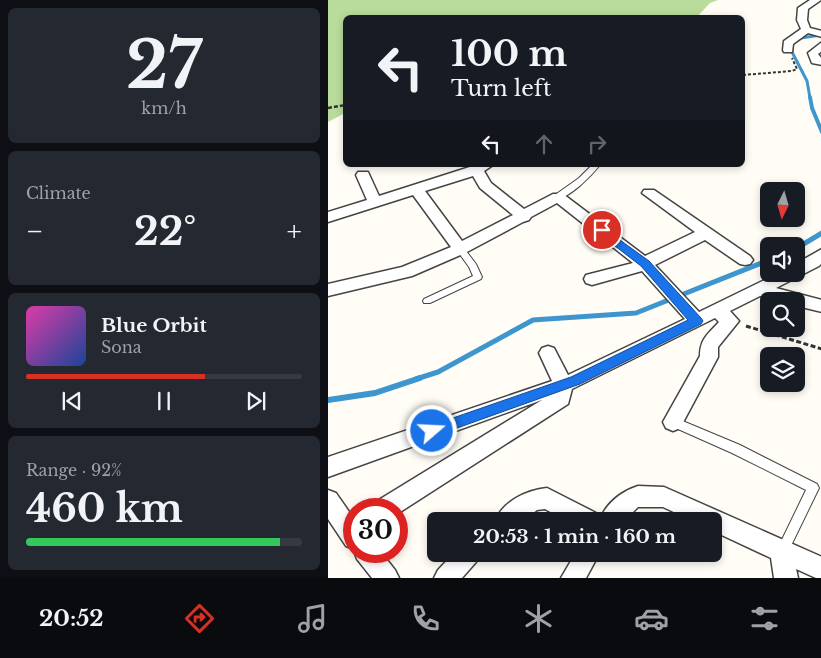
<!DOCTYPE html>
<meta charset="utf-8">
<style>
:root{--surface:#171b24;--page:#242831;--text:#f1f3f6;--muted:#9ea1a6;--line:#363941;--accent:#d93025}
body{margin:0;font-family:"Libre Baskerville",serif;background:var(--page);color:var(--text);height:100vh;display:flex;flex-direction:column;font-size:19px;white-space:nowrap}
*{box-sizing:border-box;margin:0}
p{font-size:16px;color:var(--muted)}
.icon{flex:none;width:28px;height:28px;fill:none;stroke:currentColor;stroke-width:2;stroke-linecap:round;stroke-linejoin:round}
.map{position:relative;flex:1;overflow:hidden}
.drawer{display:flex;flex-direction:column;gap:8px;padding:8px;background:#0d0f14;width:328px}
.drawer>*{flex:none}
.top-card{position:absolute;left:15px;top:15px;width:402px;height:152px;border-radius:8px;box-shadow:0 2px 8px #0003;background:#171b24;color:var(--text);overflow:hidden}
.needle{width:32px;rotate:185deg}
.tools{position:absolute;left:432px;top:182px;display:grid;gap:10px}
.tools a{display:grid;place-items:center;width:45px;height:45px;border-radius:8px;background:var(--surface);box-shadow:0 2px 8px #0003;font-size:25px}
.speed{position:absolute;left:15px;top:498px;display:flex;gap:10px;font-size:25px;font-weight:700;text-align:center}
.speed>*{display:grid;place-content:center;width:65px;height:65px;border-radius:50%;background:var(--surface);box-shadow:0 2px 8px #0003;line-height:1}
.speed .limit{border:8px solid #d22;background:#fff;color:#111}
.pin{position:absolute;display:grid;place-items:center;width:42px;height:42px;color:#fff;margin:-21px;border:2px solid #fff;border-radius:50%;box-shadow:0 1px 5px #0007}
.me{position:absolute;width:55px;margin:-28px;rotate:71deg;stroke-linejoin:round;filter:drop-shadow(0 0 4px #0008)}
.turn{display:flex;align-items:center;gap:18px;height:105px;padding:0 25px;font-size:22px}
.turn .icon{width:65px;height:65px;stroke-width:2.5}
.turn b{display:block;font-size:35px;line-height:42px}
.lanes{display:flex;align-items:center;height:48px;padding:0 25px;background:#0003;justify-content:center;gap:25px;direction:ltr}
.lanes .off{opacity:.35}
.big{font-size:38px;font-weight:700;line-height:1.1}
.drawer .card{flex:1;display:flex;flex-direction:column;justify-content:center;gap:8px;min-width:0;padding:0 18px;border-radius:8px;background:var(--page)}
.drawer .dial{align-items:center;gap:0}
.dial b{font-size:65px;line-height:1}
.song{display:flex;align-items:center;gap:15px}
.cover{width:60px;height:60px;border-radius:8px;background:linear-gradient(135deg,hsl(320 70% 55%),hsl(220 70% 35%))}
.played{height:5px;border-radius:2px;background:linear-gradient(90deg,var(--accent) 65%,var(--line) 65%)}
.keys{display:flex;justify-content:space-around;direction:ltr}
.heat{display:flex;justify-content:space-between;align-items:center;font-size:28px;direction:ltr}
.charge{height:8px;border-radius:4px;background:linear-gradient(90deg,#34c759 92%,var(--line) 0)}
.trip{position:absolute;left:99px;top:512px;width:295px;height:50px;border-radius:8px;background:var(--surface);box-shadow:0 2px 8px #0003;font-weight:700;line-height:50px;text-align:center}
.menu{display:flex;height:80px;justify-content:space-around;align-items:center;background:#090b0e;color:var(--muted)}
.menu .icon{width:35px;height:35px}
.menu .active{color:var(--accent)}
.menu b{font-size:22px;color:var(--text)}
main{display:flex;flex:1;min-height:0}
.map>svg:first-child{display:block}
.forest{fill:#b9dc9c}
.lines{fill:none;stroke-linecap:round;stroke-linejoin:round}
.stream-far3{stroke:#3f96cf;stroke-width:3}
.stream-far2{stroke:#3f96cf;stroke-width:4}
.stream-far1{stroke:#3f96cf;stroke-width:5}
.stream{stroke:#3f96cf;stroke-width:6}
.lane-casing{stroke:#444;stroke-width:2}
.street-casing{stroke:#444;stroke-width:3}
.path-far2{stroke:#333;stroke-width:2;stroke-dasharray:3 2;stroke-linecap:butt}
.path-far1{stroke:#333;stroke-width:2.5;stroke-dasharray:4 2;stroke-linecap:butt}
.path{stroke:#333;stroke-width:3;stroke-dasharray:5 2.5;stroke-linecap:butt}
.lane{fill:#fff;fill-rule:evenodd}
.street{fill:#fff;fill-rule:evenodd}
.route{fill:#1a73e8;stroke:#114b97}
</style>
<main>
<section class="drawer">
<div class="card dial"><b>27</b><p>km/h</p></div>
<div class="card"><p>Climate</p>
<div class="heat"><a>−</a><b class="big">22°</b><a>+</a></div>
</div>
<div class="card">
<div class="song"><i class="cover"></i><div><b>Blue Orbit</b><p>Sona</p></div></div>
<div class="played"></div>
<div class="keys"><svg class="icon" aria-label="previous" viewBox="0 0 24 24"><path d="M18 5L8 12l10 7zM5 5v14"/></svg><svg class="icon" aria-label="pause" viewBox="0 0 24 24"><path d="M8 5v14M16 5v14"/></svg><svg class="icon" aria-label="next" viewBox="0 0 24 24"><path d="M6 5l10 7-10 7zM19 5v14"/></svg></div>
</div>
<div class="card"><p>Range · 92%</p><b class="big">460 km</b><div class="charge"></div></div>
</section>
<div class="map">
<svg width="494" height="578" viewBox="0 0 494 578">
<rect width="100%" height="100%" fill="#fffdf5"/>
<!-- forest -->
<path class="forest" d="M0,0H390L382,3L368,18H18L17,113L0,122Z"/>
<g class="lines">
<!-- stream-far3 -->
<path class="stream-far3" d="M482,98L479,81L464,52V44L473,38L493,35"/>
<!-- stream-far2 -->
<path class="stream-far2" d="M482,97L484,108L494,132"/>
<!-- stream-far1 -->
<g class="stream-far1">
<path d="M469,248L494,233"/>
<path d="M88,379L110,372L205,320L308,313L441,260"/>
</g>
<!-- stream -->
<path class="stream" d="M0,400L47,393L92,378"/>
<!-- lane casing -->
<g class="lane-casing">
<g id="lane">
<path d="M264,165H272C264,175 240,200 227,199L226,197L227,195L251,178Z"/>
<path d="M132,246L135,247L148,264L154,277L153,279L102,303H96L95,301L96,299L145,276L141,267L128,249Z"/>
<path d="M345,417L412,445L489,484L491,488L458,556L454,558L450,556L448,552L478,490L404,453L341,425L340,422L341,419Z"/>
</g>
</g>
<!-- street casing -->
<g class="street-casing">
<g id="street">
<path d="M482,0H493L480,9L479,20L482,28L494,31V37L480,33L465,44L464,52H456L455,50L456,41L473,29L469,20L470,8Z"/>
<path d="M494,42V51L490,54L494,59V65L484,63L480,53Z"/>
<path d="M148,165H165L156,171L163,183L196,209L225,194H235L317,256L367,232L314,193L316,190H326L422,256L425,260L422,264L417,265L412,264L377,240L327,265L371,312L449,274H469V263L494,249V263L491,266L448,288L494,300V312L469,306V301H451L432,296L402,311L411,321L390,347V357L352,428L345,431L338,428L335,422L372,356C372,339 380,334 391,322L387,318L244,389L240,404L69,514V509H46L49,501L214,400L0,477V457L224,381L211,353L214,348L220,346L226,348L240,375L357,319L314,271L264,285L258,283L256,279L258,275L305,263L229,203L203,217L201,220L195,222L137,253L84,276L0,296V284L74,267L123,247L85,195L0,222V212L39,200L28,175L30,172H40L51,196ZM145,176L152,188L185,215L134,241L97,191Z"/>
<path d="M310,486L336,487L494,557V578H488L468,569L470,578H446L443,558L385,531V521H365L335,507H310L296,521H239L217,509L209,510L195,521H167C175,501 199,490 219,488L268,513L271,521C278,504 292,492 310,486Z"/>
<path d="M0,490L8,493L26,519V549L18,546L0,519Z"/>
<path d="M26,549V551H52L67,570L71,578H44L29,559L26,551Z"/>
<path d="M125,554H151L148,562L134,578H106L110,570Z"/>
<path d="M247,554H271L258,578H233Z"/>
</g>
</g>
<!-- path-far2 -->
<path class="path-far2" d="M415,75L464,71L469,69L464,58"/>
<!-- path-far1 -->
<path class="path-far1" d="M0,108L18,105"/>
<!-- path -->
<path class="path" d="M418,326L494,349"/>
<!-- lane -->
<use href="#lane" class="lane"/>
<!-- street -->
<use href="#street" class="street"/>
</g>
<!-- route -->
<path class="route" d="M274,227L321,261L373,318L375,321L373,324L252,384L104,437L99,435L97,431L99,427L243,377L360,320L313,266L270,233L269,230L270,228Z"/>
</svg>
<div class="tools">
<a><svg class="needle" viewBox="-14 -14 28 28"><path d="M0-13l5 13h-10z" fill="#e53935"/><path d="M0 13l5-13h-10z" fill="#9ea1a6"/></svg></a>
<a><svg class="icon" aria-label="sound" viewBox="0 0 24 24"><path d="M4 9h4l5-4v14l-5-4H4zM17 9q2 3 0 6"/></svg></a>
<a><svg class="icon" aria-label="search" viewBox="0 0 24 24"><circle cx="10" cy="10" r="6"/><path d="M15 15l6 6"/></svg></a>
<a><svg class="icon" aria-label="layers" viewBox="0 0 24 24"><path d="M12 4l9 5-9 5-9-5zM3 14l9 5 9-5"/></svg></a>
</div>
<div class="speed"><div class="limit">30</div></div>
<div class="pin" style="left:274px;top:230px;background:#d93025"><svg class="icon" aria-label="arrive" viewBox="0 0 24 24"><path d="M6 21V4h12l-3 4 3 4H6"/></svg></div>
<svg class="me" style="left:104px;top:431px" viewBox="-20 -20 40 40"><circle r="17" fill="#1a73e8" stroke="#fff" stroke-width="3"/><path d="M0-11L8 9 0 5-8 9z" fill="#fff"/></svg>
<div class="trip">20:53 · 1 min · 160 m</div>
<div class="top-card">
<div class="turn"><svg class="icon" aria-label="left" viewBox="0 0 24 24"><path d="M17 20v-9H6M10 6l-5 5 5 5"/></svg><div><b>100 m</b>Turn left</div></div>
<div class="lanes"><svg class="icon" aria-label="left" viewBox="0 0 24 24"><path d="M17 20v-9H6M10 6l-5 5 5 5"/></svg><svg class="icon off" aria-label="ahead" viewBox="0 0 24 24"><path d="M12 20V5M6 11l6-6 6 6"/></svg><svg class="icon off" aria-label="right" viewBox="0 0 24 24"><path d="M7 20v-9h11M14 6l5 5-5 5"/></svg></div>
</div>
</div>
</main>
<nav class="menu">
<b>20:52</b>
<svg class="icon active" aria-label="directions" viewBox="0 0 24 24"><path d="M12 3l9 9-9 9-9-9zM9 14v-3h6M13 9l2 2-2 2"/></svg>
<svg class="icon" aria-label="music" viewBox="0 0 24 24"><path d="M9 18V5l10-2v13"/><circle cx="6" cy="18" r="3"/><circle cx="16" cy="16" r="3"/></svg>
<svg class="icon" aria-label="phone" viewBox="0 0 24 24"><path d="M5 4h4l2 5-3 2q2 4 5 5l2-3 5 2v4C11 20 4 13 5 4z"/></svg>
<svg class="icon" aria-label="climate" viewBox="0 0 24 24"><path d="M12 3v18M4 7l16 10M4 17L20 7"/></svg>
<svg class="icon" aria-label="car" viewBox="0 0 24 24"><path d="M5 17H2v-5l4-1 3-4h7l3 4 3 1v5h-3M9 17h6M6 11h13"/><circle cx="7" cy="17" r="2"/><circle cx="17" cy="17" r="2"/></svg>
<svg class="icon" aria-label="filters" viewBox="0 0 24 24"><path d="M4 7h16M4 17h16"/><circle cx="9" cy="7" r="2"/><circle cx="15" cy="17" r="2"/></svg>
</nav>
